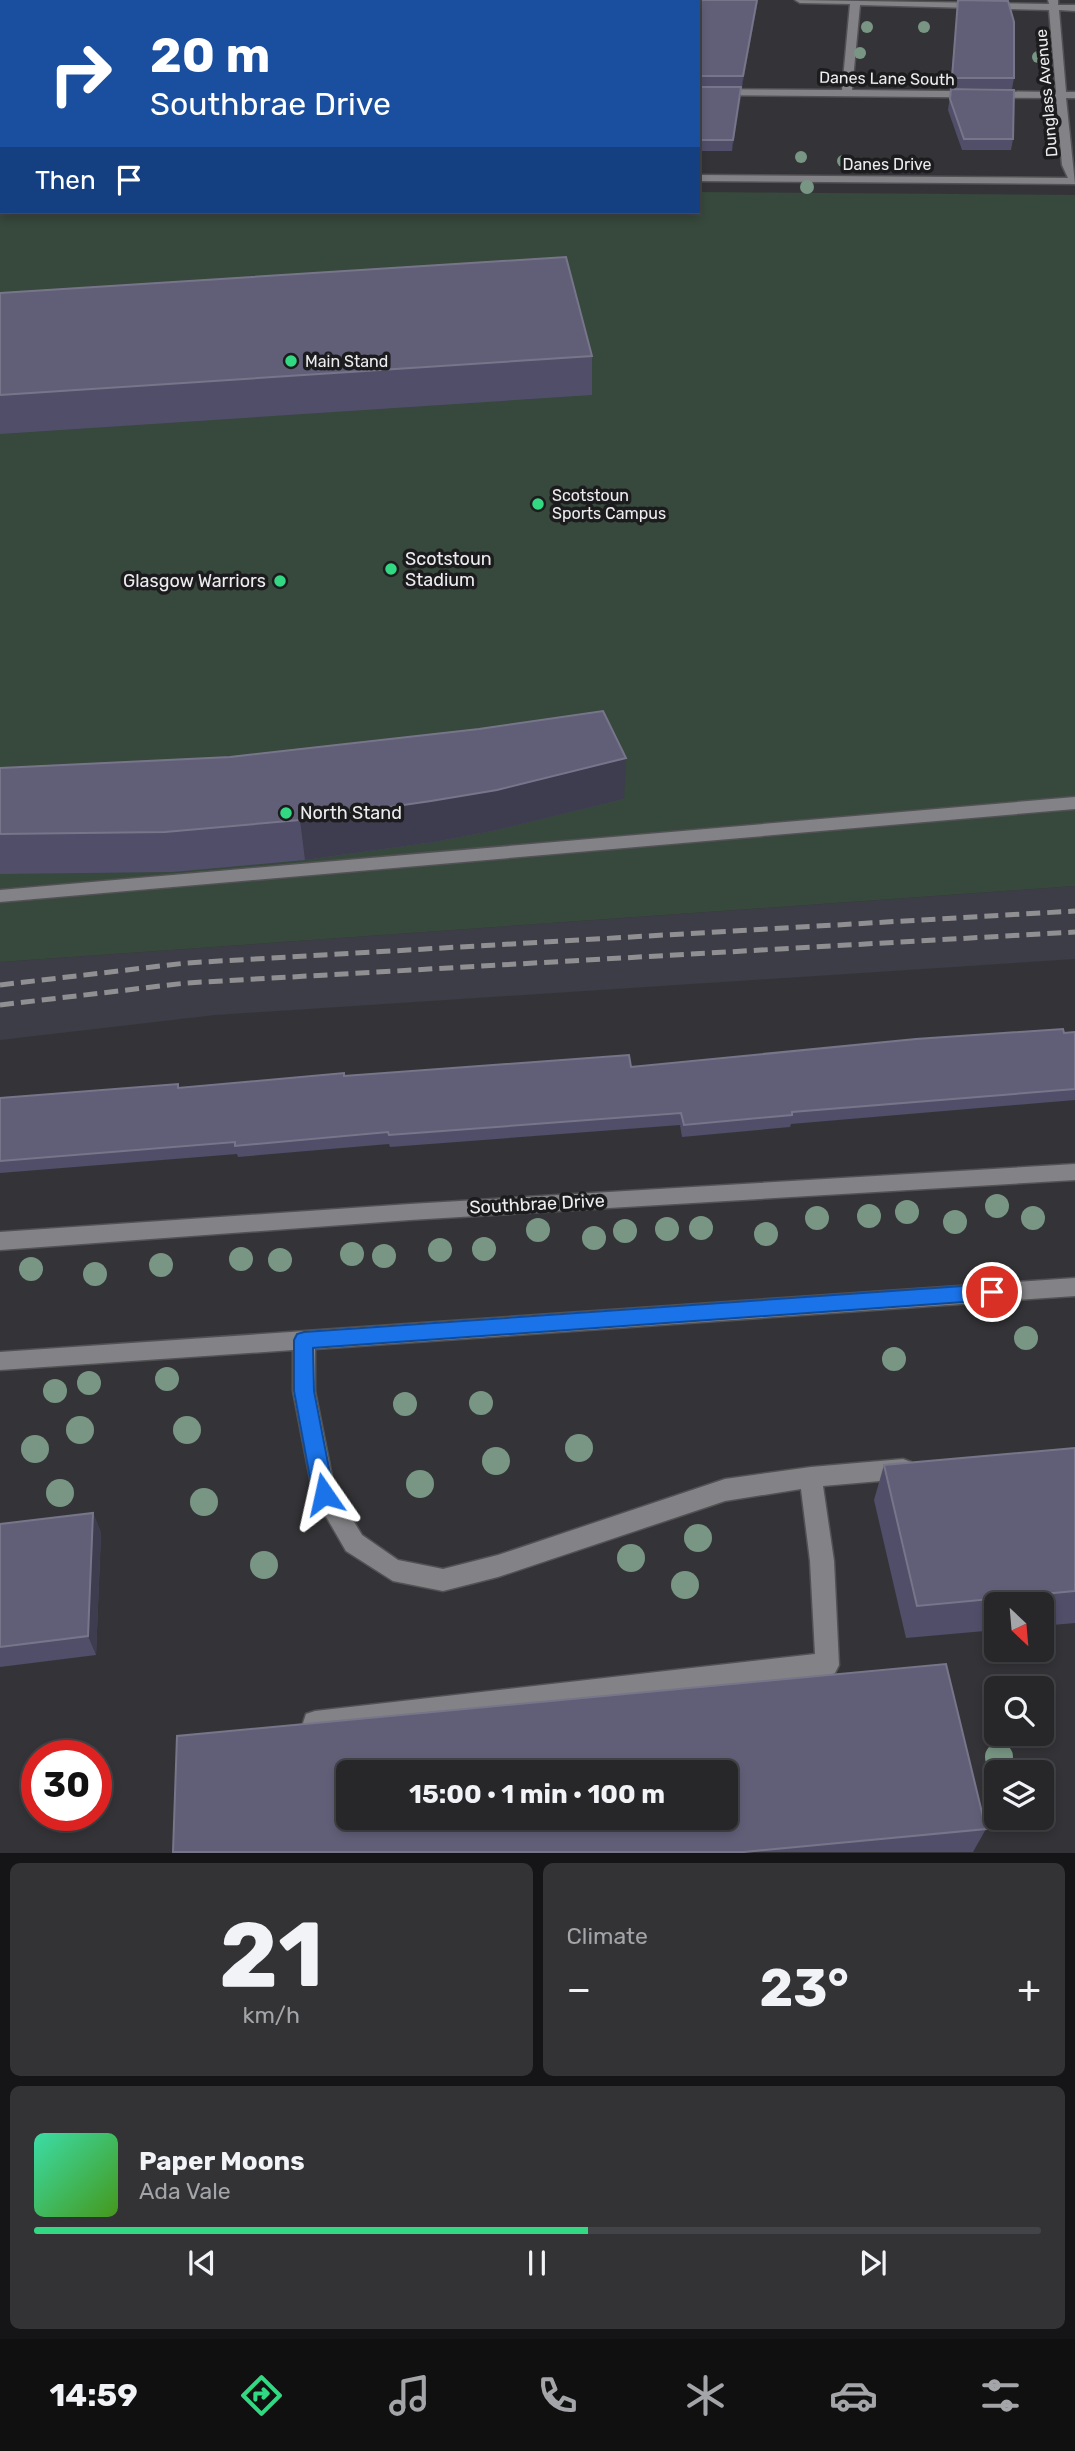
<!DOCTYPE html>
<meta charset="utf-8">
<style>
:root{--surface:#27272a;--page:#333336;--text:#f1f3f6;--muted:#a4a5a8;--line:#434447;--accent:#33d882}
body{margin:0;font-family:Rubik,sans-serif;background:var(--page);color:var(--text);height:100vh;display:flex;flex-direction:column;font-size:26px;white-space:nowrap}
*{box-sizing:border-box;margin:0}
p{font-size:23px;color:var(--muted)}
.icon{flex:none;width:38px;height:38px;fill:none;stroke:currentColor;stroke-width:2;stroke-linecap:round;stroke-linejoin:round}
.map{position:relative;height:1853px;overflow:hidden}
.sheet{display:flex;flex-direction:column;gap:10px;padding:10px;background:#151517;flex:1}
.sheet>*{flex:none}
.hud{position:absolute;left:0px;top:0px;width:700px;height:214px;box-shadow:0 4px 10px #0003,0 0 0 2px var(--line);background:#1a4fa0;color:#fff;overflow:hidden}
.needle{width:46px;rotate:154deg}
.fabs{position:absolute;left:984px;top:1592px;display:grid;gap:14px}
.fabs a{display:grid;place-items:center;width:70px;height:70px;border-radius:10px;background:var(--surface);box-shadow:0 4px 10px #0003,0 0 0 2px var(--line);font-size:35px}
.speed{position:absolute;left:21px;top:1740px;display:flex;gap:14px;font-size:35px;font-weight:700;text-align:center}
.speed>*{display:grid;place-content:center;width:91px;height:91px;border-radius:50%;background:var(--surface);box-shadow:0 4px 10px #0003,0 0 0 2px var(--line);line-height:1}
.speed .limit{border:10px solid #d22;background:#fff;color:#111}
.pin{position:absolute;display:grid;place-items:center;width:60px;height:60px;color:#fff;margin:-30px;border:4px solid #fff;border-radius:50%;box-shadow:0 2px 7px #0007}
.me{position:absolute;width:77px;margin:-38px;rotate:349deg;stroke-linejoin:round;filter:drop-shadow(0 0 5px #0008)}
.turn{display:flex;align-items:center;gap:24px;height:147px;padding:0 35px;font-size:32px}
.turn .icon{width:91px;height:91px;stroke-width:2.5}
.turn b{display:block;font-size:49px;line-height:60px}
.then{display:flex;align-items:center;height:66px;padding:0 35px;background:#0003;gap:14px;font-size:26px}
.big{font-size:52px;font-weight:700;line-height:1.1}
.sheet .widget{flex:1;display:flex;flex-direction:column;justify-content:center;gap:10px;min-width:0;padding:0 24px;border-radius:10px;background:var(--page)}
.sheet .dial{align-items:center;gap:0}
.dial b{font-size:91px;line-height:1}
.song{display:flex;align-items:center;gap:21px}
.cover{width:84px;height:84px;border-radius:10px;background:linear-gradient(135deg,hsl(160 70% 55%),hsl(100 70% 35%))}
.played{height:7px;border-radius:4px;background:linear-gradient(90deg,var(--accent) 55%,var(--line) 55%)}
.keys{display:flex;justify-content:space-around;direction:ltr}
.heat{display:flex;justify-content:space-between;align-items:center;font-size:38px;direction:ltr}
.sheet .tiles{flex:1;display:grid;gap:10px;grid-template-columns:1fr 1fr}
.widget:last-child{grid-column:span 2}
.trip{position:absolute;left:336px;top:1760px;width:402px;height:70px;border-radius:10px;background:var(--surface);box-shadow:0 4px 10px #0003,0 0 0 2px var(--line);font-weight:700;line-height:70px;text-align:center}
.tabs{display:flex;height:112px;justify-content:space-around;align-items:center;background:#101011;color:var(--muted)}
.tabs .icon{width:49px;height:49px}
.tabs .selected{color:var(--accent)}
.tabs b{font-size:32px;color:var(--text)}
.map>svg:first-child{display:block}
.built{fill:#3d3d47}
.green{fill:#37483c}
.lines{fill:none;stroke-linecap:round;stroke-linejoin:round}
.minor-casing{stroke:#525255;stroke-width:3}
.minor{fill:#838387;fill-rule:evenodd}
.rail{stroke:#909093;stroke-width:5;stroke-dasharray:14 7;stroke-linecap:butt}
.tree{fill:#789683}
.wall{fill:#504e69}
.shaded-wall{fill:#3e3c4f}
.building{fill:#615f78;stroke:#77758a;stroke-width:2;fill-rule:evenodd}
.route{fill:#1a73e8;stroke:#114b97;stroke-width:2}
.poi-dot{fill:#33d882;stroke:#1c1c1e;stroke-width:2.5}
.labels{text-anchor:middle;stroke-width:7;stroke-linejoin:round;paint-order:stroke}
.far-street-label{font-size:16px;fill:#ededf0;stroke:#1c1c1e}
.far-poi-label{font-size:16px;fill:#ededf0;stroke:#1c1c1e;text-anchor:start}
.poi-label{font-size:18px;fill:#ededf0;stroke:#1c1c1e;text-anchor:start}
.street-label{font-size:18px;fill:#ededf0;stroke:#1c1c1e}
</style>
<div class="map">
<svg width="1075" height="1853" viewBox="0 0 1075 1853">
<rect width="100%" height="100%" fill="#343438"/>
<!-- built -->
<path class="built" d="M1075,886V959L215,1015L0,1040V962Z"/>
<!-- green -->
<path class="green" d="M698,192L1075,195V886L0,962V196L2,212H698Z"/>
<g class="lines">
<!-- minor casing -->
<g class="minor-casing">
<g id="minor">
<path d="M62,0H72L60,2Z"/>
<path d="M262,0H272L261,2Z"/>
<path d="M467,0H477L466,2Z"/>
<rect x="656" y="0" width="10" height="2"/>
<path d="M795,0L1049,4L1048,0H1058V5H1075V11L1059,10L1066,92H1075V98H1066L1075,184L698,181V175L1068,178L1062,165L1056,98L698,95V89L842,90L850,4L800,3ZM860,5L1049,10L1056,92L852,90Z"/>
<rect x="0" y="67" width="2" height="6"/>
<rect x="0" y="160" width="2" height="6"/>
<path d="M1075,797V809L0,902V890Z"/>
<path d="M1075,1164V1180L410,1220L0,1250V1232L410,1204Z"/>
<path d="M1075,1278V1296L315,1349V1391L335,1491L362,1535L398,1560L443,1569L498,1555L725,1479L811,1467L903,1459L911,1462L914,1469L911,1476L903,1479L823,1486L834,1561L839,1665L835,1673L827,1677L315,1735L306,1732L303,1723L306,1714L315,1711L815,1654L810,1561L801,1489L725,1501L498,1577L443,1591L393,1581L346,1551L313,1494L293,1391V1350L0,1370V1352Z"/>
</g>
</g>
<!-- minor -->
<use href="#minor" class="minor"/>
<!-- rail -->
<g class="rail">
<path d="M0,985L186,963L1075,911"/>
<path d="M0,1005L186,983L1075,932"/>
</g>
</g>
<!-- trees -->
<g class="tree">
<circle cx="867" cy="27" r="6"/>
<circle cx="924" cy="27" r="6"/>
<circle cx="860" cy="53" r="6"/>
<circle cx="1038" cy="57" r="6"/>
<circle cx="801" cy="157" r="6"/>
<circle cx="843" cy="161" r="6"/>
<circle cx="807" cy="187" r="7"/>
<circle cx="997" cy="1206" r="12"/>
<circle cx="907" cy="1212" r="12"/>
<circle cx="869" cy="1216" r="12"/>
<circle cx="817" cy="1218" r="12"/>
<circle cx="1033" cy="1218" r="12"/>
<circle cx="955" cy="1222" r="12"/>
<circle cx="701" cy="1228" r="12"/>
<circle cx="667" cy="1229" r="12"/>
<circle cx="538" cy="1230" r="12"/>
<circle cx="625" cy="1231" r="12"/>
<circle cx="766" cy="1234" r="12"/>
<circle cx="594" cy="1238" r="12"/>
<circle cx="484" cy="1249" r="12"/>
<circle cx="440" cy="1250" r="12"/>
<circle cx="352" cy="1254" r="12"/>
<circle cx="384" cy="1256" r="12"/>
<circle cx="241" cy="1259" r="12"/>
<circle cx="280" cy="1260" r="12"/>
<circle cx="161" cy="1265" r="12"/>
<circle cx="31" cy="1269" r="12"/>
<circle cx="95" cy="1274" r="12"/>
<circle cx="1026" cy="1338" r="12"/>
<circle cx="894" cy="1359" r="12"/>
<circle cx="167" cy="1379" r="12"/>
<circle cx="89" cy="1383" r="12"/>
<circle cx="55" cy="1391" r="12"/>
<circle cx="481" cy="1403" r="12"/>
<circle cx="405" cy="1404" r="12"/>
<circle cx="80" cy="1430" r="14"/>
<circle cx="187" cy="1430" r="14"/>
<circle cx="579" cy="1448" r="14"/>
<circle cx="35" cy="1449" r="14"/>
<circle cx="496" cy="1461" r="14"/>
<circle cx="420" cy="1484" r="14"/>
<circle cx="60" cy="1493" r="14"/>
<circle cx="204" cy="1502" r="14"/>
<circle cx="698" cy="1538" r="14"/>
<circle cx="631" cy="1558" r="14"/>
<circle cx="264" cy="1565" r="14"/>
<circle cx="685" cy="1585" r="14"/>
<circle cx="999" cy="1757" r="14"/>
</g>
<!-- wall -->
<g class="wall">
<path d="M758,0L742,87L698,86L741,87L732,151H698V2Z"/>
<path d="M958,0L1014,78L1012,89L950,88Z"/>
<path d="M951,89L1013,139L1011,150H962L948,110Z"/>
<path d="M0,293L592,356V395L0,434Z"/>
<path d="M0,768L624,799L497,830L434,842L305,860L173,872L0,874Z"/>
<path d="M1075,1032V1100L791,1124L790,1127L682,1137L680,1125L390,1147L389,1144L238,1157L237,1154L0,1173V1098L178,1084L179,1088L344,1076L631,1067Z"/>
<path d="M1075,1448V1623L1041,1626V1605H996V1630L906,1638L874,1500L884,1465Z"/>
<path d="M93,1513L101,1533L96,1655L0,1667V1524Z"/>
<path d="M986,1829L973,1852H173Z"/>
</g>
<!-- shaded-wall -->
<g class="shaded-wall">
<path d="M203,0H216L214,2H201Z"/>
<path d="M757,0H758L742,87L743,76Z"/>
<path d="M741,87V98L732,151L733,140Z"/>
<path d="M626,758L624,799L497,830L434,842L305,860L300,820Z"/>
<path d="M93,1513L101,1533L96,1655L88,1636Z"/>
</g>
<!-- building -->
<g class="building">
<path d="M150,0H203L201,2H148Z"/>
<path d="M305,0H366L365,2H304Z"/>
<path d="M559,0H617V2H558Z"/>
<path d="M697,0H757L743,76H698Z"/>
<path d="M958,0L1008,1L1014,22V78H952Z"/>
<path d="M698,86L699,87H741L733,140H698Z"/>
<path d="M951,89L1014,90L1013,139H964L950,99Z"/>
<path d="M566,257L592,356L0,395V293Z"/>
<path d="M603,711L626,758L497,790L431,801L300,820L165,832L0,834V768L230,757L479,729Z"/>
<path d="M1063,1029L1064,1033L1075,1032V1089L792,1112V1115L684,1125L681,1113L389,1135L388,1132L235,1146V1142L0,1161V1098L178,1084V1088L344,1073V1076L629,1055L631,1067L916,1039Z"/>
<path d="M1075,1448V1591L917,1606L884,1465Z"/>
<path d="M93,1513L88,1636L0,1647V1524Z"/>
<path d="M946,1664L986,1829L744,1852H173L177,1736ZM348,1773H726V1818H348Z"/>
</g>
<!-- route -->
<path class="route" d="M992,1284L999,1286L1002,1292L999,1298L992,1300L313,1348L314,1391L334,1494L331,1501L324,1504L316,1501L313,1494L294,1391V1340L297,1334L304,1332Z"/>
<!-- markers -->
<g class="poi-dot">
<circle cx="291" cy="361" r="7"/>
<circle cx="538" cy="504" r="7"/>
<circle cx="391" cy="569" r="7"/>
<circle cx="280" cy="581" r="7"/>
<circle cx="286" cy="813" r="7"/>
</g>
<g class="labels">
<!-- far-street labels -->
<g class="far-street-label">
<text transform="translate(887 78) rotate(1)" y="6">Danes Lane South</text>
<text transform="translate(1046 93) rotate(-95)" y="6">Dunglass Avenue</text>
<text x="887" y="170">Danes Drive</text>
</g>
<!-- far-poi labels -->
<g class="far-poi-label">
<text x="305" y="367">Main Stand</text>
<text x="552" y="501">Scotstoun<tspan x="552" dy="18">Sports Campus</tspan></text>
</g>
<!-- poi labels -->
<g class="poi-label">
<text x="405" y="565">Scotstoun<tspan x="405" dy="21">Stadium</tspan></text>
<text x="266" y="587" text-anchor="end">Glasgow Warriors</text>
<text x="300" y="819">North Stand</text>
</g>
<!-- street labels -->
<g class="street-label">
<text transform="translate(537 1204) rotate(-3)" y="6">Southbrae Drive</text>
</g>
</g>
</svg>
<div class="fabs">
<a><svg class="needle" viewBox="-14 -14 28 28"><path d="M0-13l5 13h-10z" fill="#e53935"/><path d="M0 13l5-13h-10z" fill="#a4a5a8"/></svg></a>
<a><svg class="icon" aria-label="search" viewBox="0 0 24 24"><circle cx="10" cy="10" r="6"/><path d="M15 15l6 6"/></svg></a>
<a><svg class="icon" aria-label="layers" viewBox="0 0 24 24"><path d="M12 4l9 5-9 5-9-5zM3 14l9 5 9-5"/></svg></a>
</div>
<div class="speed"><div class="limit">30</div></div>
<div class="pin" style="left:992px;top:1292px;background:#d93025"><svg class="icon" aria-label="arrive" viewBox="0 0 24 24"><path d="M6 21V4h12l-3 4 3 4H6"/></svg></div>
<svg class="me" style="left:324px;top:1494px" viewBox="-20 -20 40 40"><path d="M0-17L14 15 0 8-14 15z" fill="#1a73e8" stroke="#fff" stroke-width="4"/></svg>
<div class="trip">15:00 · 1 min · 100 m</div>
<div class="hud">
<div class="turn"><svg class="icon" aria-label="right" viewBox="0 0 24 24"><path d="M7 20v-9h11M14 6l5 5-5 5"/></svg><div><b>20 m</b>Southbrae Drive</div></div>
<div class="then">Then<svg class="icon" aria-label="arrive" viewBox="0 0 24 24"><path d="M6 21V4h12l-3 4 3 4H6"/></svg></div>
</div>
</div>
<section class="sheet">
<div class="tiles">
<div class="widget dial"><b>21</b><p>km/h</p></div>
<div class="widget"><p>Climate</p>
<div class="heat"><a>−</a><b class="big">23°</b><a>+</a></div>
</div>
<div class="widget">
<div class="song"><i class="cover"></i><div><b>Paper Moons</b><p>Ada Vale</p></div></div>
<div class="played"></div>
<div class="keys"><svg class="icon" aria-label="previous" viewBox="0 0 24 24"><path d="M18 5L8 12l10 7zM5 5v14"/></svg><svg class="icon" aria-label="pause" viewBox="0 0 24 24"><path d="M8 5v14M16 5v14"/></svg><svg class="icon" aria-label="next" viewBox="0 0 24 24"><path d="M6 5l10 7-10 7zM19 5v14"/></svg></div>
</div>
</div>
</section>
<nav class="tabs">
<b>14:59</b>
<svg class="icon selected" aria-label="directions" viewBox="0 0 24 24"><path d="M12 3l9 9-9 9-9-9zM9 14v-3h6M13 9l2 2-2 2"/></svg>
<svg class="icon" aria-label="music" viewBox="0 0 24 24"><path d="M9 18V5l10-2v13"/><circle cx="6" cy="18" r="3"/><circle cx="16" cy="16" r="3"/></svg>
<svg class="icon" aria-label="phone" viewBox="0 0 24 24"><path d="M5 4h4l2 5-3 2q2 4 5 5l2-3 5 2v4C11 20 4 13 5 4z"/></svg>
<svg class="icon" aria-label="climate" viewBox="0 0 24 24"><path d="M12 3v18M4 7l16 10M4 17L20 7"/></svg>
<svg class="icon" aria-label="car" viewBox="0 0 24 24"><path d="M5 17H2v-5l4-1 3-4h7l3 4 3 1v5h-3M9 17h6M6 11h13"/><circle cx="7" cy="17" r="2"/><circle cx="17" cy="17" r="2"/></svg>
<svg class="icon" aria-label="filters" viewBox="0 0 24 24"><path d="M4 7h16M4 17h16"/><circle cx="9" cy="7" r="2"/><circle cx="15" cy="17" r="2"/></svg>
</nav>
